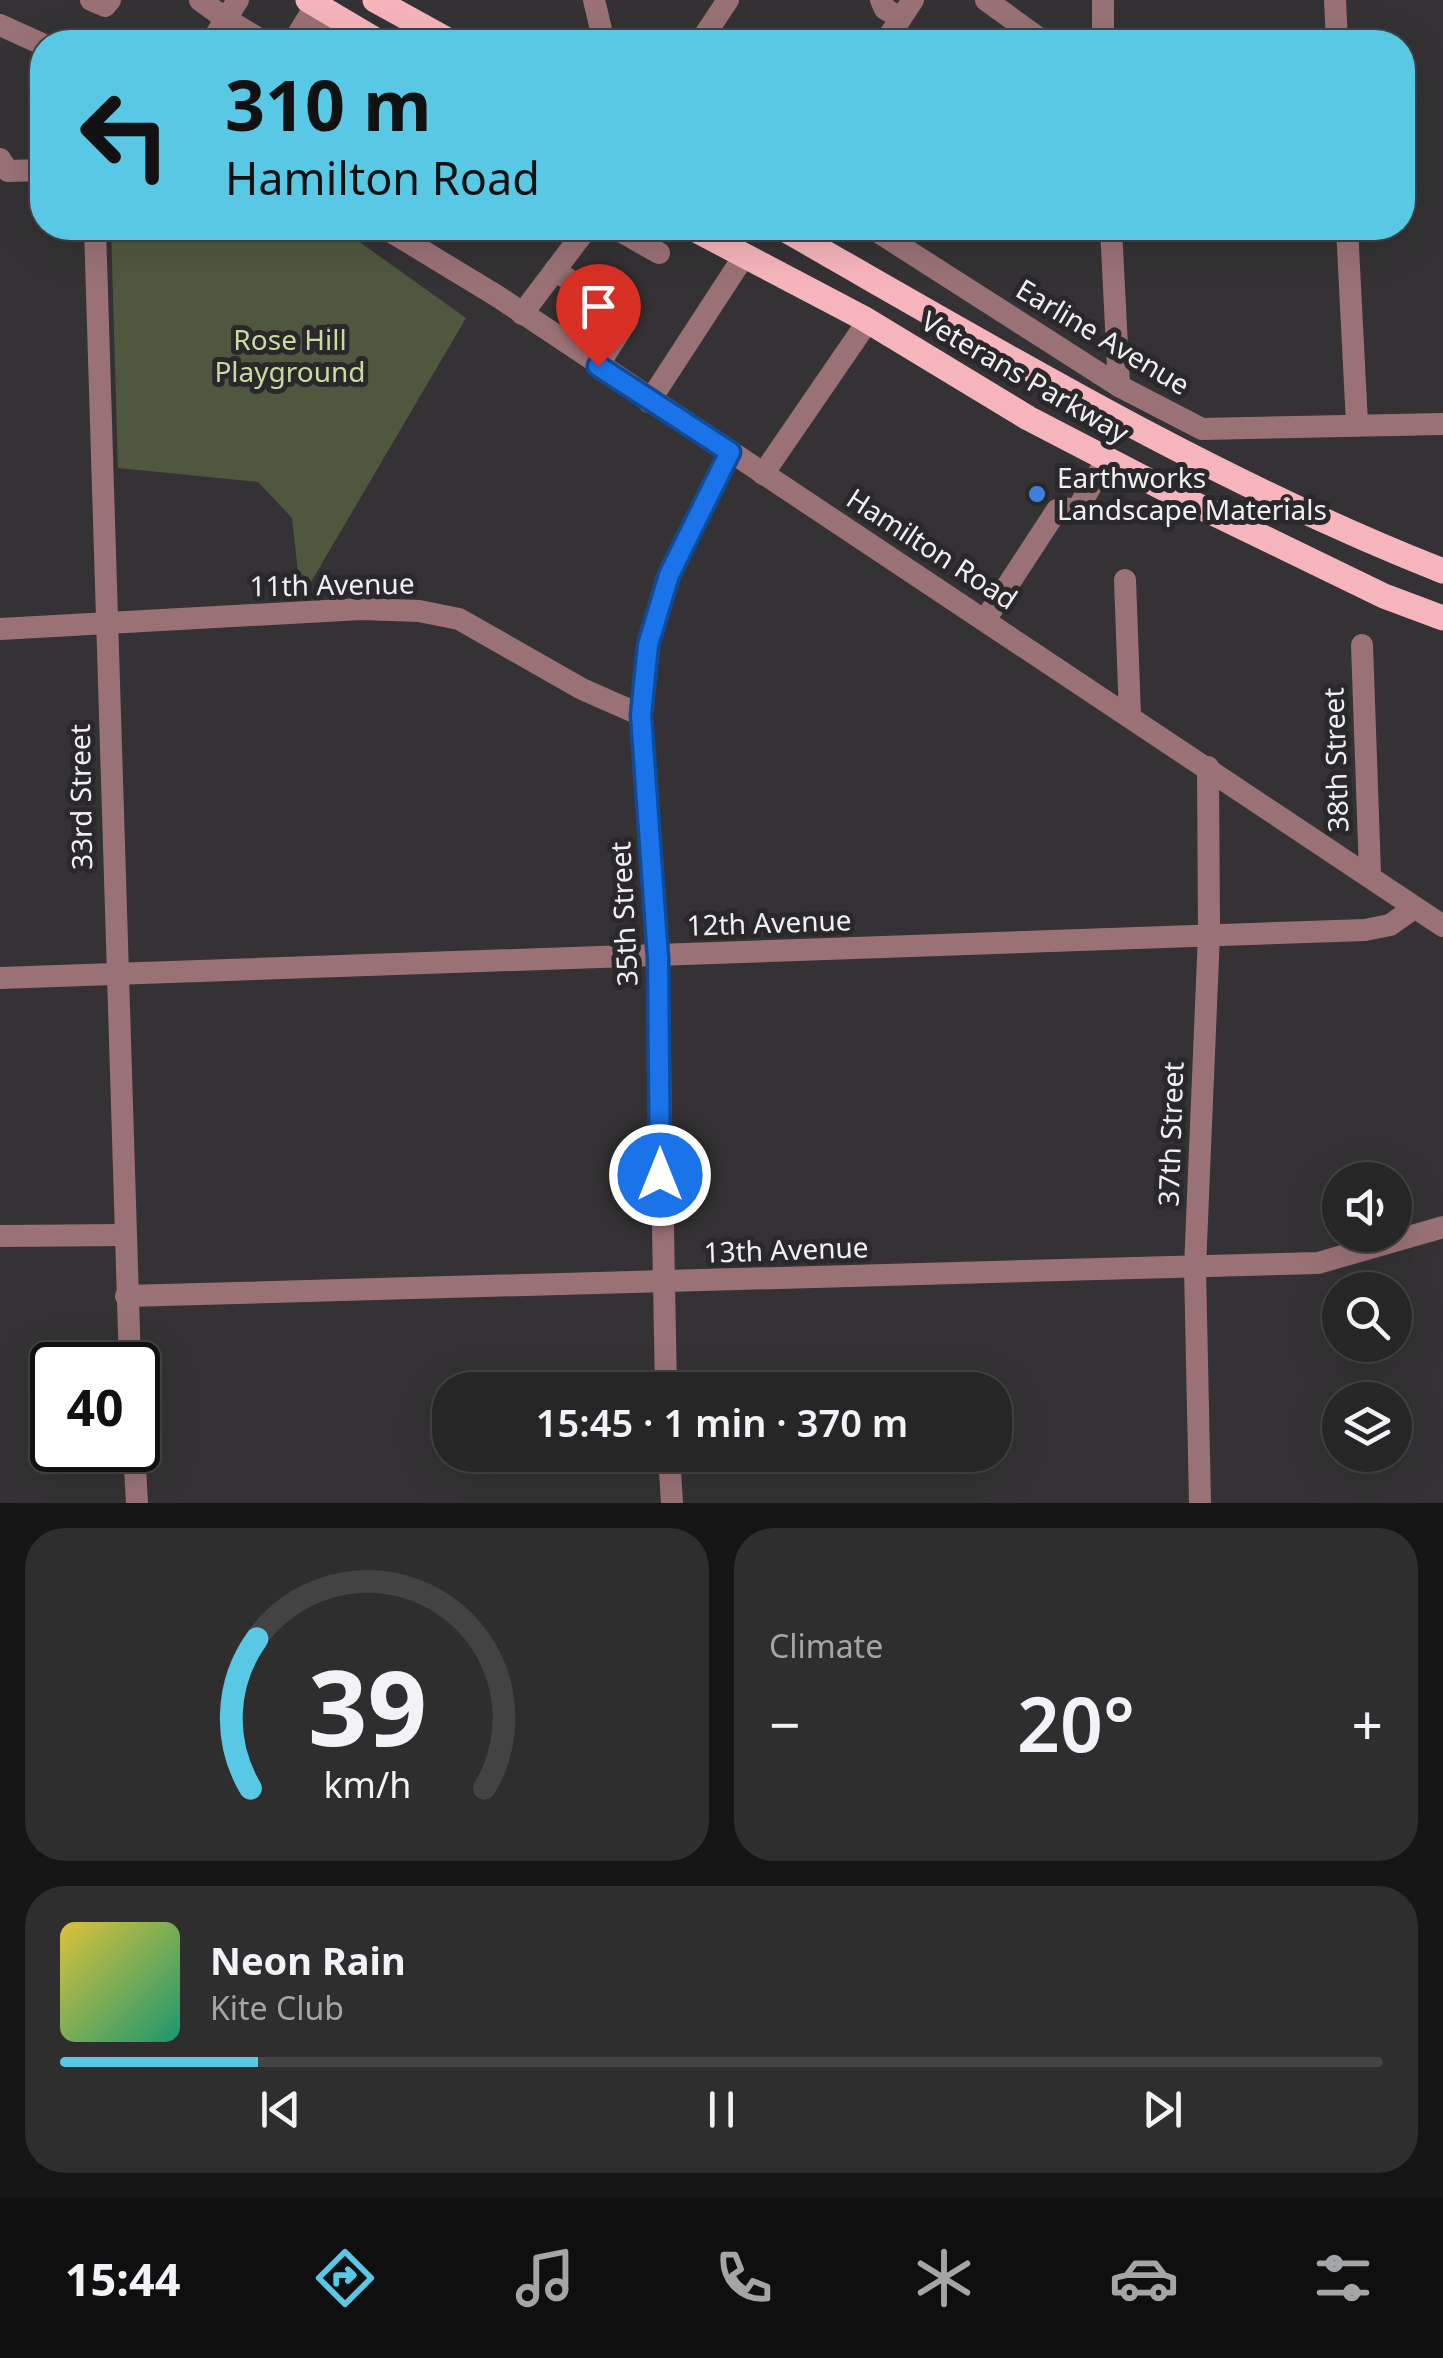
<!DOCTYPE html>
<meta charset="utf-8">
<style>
:root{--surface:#272627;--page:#2f2e2f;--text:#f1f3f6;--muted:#a4a5a7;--line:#434344;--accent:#59c8e4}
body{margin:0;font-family:"Noto Sans",sans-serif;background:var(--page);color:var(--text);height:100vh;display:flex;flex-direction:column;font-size:38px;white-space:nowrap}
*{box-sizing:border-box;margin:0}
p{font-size:32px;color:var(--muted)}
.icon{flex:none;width:55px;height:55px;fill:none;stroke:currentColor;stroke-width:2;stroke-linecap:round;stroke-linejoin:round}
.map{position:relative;height:1503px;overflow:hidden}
.side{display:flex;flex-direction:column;gap:25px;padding:25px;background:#151515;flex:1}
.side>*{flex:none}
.guide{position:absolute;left:30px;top:30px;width:1385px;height:210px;border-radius:40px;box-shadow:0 10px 40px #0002,0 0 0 2px var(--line);background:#59c8e4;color:#111;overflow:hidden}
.fabs{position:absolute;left:1322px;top:1162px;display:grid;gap:20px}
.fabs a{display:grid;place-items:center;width:90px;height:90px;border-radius:50%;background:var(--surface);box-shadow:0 10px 40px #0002,0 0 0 2px var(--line);font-size:50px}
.speed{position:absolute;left:30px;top:1342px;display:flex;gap:20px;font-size:50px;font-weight:700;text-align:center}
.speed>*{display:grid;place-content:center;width:130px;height:130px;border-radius:50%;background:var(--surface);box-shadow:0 10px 40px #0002,0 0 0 2px var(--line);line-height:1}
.speed .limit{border:5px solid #111;border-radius:15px;background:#fff;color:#111}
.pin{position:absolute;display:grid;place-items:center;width:85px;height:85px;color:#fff;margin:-102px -42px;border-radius:50% 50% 50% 0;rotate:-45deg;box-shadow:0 0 10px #0007}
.pin .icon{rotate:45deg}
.me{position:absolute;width:110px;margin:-55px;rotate:0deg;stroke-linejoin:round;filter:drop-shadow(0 0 8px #0008)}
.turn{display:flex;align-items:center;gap:35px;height:210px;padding:0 30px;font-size:45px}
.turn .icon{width:130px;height:130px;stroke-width:2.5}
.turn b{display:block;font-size:70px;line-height:85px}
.big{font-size:75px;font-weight:600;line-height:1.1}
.side .tile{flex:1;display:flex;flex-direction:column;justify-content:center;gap:15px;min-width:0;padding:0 35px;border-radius:40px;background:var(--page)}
.side .dial{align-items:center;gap:0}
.dial svg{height:260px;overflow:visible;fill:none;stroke:var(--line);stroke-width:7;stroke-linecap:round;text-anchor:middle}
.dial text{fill:var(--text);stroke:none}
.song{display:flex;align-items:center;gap:30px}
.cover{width:120px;height:120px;border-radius:15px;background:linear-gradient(135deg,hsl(50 70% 55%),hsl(160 70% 35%))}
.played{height:10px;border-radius:5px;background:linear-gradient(90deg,var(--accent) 15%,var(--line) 15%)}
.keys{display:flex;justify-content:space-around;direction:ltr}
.heat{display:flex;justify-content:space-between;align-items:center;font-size:55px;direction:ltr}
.side .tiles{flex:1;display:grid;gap:25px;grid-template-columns:1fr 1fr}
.tile:last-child{grid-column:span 2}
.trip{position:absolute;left:432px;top:1372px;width:580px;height:100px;border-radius:40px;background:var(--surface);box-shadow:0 10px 40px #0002,0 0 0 2px var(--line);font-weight:600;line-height:100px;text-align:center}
.menu{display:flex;height:160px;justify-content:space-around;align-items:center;background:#100f10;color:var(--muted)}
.menu .icon{width:70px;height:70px}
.menu .active{color:var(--accent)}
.menu b{font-size:45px;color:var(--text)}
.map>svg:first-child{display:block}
.green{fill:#4f583e}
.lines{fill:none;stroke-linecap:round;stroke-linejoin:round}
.minor{stroke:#9a7276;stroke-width:22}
.major{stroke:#f6b5bc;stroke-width:25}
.route-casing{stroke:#114b97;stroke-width:25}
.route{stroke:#1a73e8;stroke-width:18}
.shop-dot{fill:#3f7fe0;stroke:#2a282a;stroke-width:4}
.labels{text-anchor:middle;stroke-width:10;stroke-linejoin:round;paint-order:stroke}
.street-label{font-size:28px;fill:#f0eff1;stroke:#2a282a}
.park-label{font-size:28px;fill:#c8dca0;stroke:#2a282a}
.poi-label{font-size:28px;fill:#f0eff1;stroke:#2a282a;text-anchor:start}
</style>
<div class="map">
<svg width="1443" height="1503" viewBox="0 0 1443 1503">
<rect width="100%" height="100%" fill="#343234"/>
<!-- green -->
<path class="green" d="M111,228H340L466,318L301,599L292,518L258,482L118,468Z"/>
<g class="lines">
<!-- minor -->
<g class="minor">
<path d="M91,0L105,6L110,0"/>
<path d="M200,0L226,19L238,0"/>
<path d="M594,0L604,42"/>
<path d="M881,0L885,9L901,18"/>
<path d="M986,0L1044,42"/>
<path d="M1103,0V42"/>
<path d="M1335,0L1337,42"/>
<path d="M305,23L341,42"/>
<path d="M0,25L42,44"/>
<path d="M211,42L226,19L264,42"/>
<path d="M293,42L316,5"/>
<path d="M700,42L728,0"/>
<path d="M885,42L913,0"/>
<path d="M0,159L8,171L42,170"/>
<path d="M95,228L130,1365"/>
<path d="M385,228L497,296L1443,926"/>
<path d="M615,228L659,253"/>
<path d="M872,228L1119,386L1202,429L1443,424"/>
<path d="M1111,228L1119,386"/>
<path d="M1347,228L1357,423"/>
<path d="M555,270L627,320L598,366"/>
<path d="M522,314L587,228"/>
<path d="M649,402L744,256"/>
<path d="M763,474L868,321"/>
<path d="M1125,580L1130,716"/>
<path d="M985,620L1057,510L1078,508L1107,459"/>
<path d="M0,629L361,609L419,611L459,619L582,689L641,715"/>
<path d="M1362,645L1370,873"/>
<path d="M0,978L1365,930L1390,925L1414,908"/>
<path d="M0,1236L125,1235"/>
<path d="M126,1296L1318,1263L1443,1227"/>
<path d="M666,1390L658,958L641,715L649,645L669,575L730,452"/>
<path d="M134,1450L137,1503"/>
<path d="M669,1455L672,1503"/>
<path d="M1200,1503L1195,1268L1209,934L1208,767"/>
</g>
<!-- major -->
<g class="major">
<path d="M308,0L379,42"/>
<path d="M375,0L451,42"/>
<path d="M692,228L863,318L1028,418L1182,498L1384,596L1443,618"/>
<path d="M782,228C998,351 1211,480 1443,571"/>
</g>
</g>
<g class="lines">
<!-- route casing -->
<g class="route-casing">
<path id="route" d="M598,366L730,452L669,575L648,645L641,715L658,958L660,1175"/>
</g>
<!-- route -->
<use href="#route" class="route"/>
</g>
<!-- markers -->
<circle class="shop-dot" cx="1037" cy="494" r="10"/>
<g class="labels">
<!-- street labels -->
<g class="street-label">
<text transform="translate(1103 337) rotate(31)" y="10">Earline Avenue</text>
<text transform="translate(1025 377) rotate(30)" y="10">Veterans Parkway</text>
<text transform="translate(932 549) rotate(33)" y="10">Hamilton Road</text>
<text transform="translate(332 585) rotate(-1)" y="10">11th Avenue</text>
<text transform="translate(1336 760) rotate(-92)" y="10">38th Street</text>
<text transform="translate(81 797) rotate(-91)" y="10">33rd Street</text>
<text transform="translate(624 914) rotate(-93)" y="10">35th Street</text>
<text transform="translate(769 923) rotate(-2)" y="10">12th Avenue</text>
<text transform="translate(1171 1134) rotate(-88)" y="10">37th Street</text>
<text transform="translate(786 1250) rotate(-2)" y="10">13th Avenue</text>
</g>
<!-- park labels -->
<g class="park-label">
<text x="290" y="350">Rose Hill<tspan x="290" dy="32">Playground</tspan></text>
</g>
<!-- poi labels -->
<g class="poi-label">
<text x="1057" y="488">Earthworks<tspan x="1057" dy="32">Landscape Materials</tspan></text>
</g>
</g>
</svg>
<div class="fabs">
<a><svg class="icon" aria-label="sound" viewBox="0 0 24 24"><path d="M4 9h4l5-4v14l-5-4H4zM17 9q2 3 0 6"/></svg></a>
<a><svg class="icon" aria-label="search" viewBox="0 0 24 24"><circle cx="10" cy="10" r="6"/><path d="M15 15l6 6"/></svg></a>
<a><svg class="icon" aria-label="layers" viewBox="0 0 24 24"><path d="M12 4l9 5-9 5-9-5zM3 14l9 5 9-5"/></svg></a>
</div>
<div class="speed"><div class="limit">40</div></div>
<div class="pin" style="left:598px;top:366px;background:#d93025"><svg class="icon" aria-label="arrive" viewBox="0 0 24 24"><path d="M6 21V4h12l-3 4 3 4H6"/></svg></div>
<svg class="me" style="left:660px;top:1175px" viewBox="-20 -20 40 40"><circle r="17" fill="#1a73e8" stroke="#fff" stroke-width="3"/><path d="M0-11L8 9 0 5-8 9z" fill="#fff"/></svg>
<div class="trip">15:45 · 1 min · 370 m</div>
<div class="guide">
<div class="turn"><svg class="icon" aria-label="left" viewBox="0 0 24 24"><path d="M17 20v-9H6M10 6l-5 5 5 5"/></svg><div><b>310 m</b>Hamilton Road</div></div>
</div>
</div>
<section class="side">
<div class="tiles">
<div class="tile dial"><svg viewBox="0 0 100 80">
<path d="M14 69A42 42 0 1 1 86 69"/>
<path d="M14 69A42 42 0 0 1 16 23" stroke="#59c8e4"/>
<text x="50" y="56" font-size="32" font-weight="700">39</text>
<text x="50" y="72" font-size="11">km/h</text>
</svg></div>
<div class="tile"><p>Climate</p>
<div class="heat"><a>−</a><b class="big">20°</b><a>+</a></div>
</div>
<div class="tile">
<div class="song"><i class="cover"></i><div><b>Neon Rain</b><p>Kite Club</p></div></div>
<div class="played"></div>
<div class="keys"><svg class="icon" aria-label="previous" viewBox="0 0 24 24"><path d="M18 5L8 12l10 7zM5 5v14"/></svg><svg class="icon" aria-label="pause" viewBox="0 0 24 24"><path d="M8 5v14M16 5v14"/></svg><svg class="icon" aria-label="next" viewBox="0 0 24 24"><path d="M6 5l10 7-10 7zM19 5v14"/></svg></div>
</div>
</div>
</section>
<nav class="menu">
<b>15:44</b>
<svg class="icon active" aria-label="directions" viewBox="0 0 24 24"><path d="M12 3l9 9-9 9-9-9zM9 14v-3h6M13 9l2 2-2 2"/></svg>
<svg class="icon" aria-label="music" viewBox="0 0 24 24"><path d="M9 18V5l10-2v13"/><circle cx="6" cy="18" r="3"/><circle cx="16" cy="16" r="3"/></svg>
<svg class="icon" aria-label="phone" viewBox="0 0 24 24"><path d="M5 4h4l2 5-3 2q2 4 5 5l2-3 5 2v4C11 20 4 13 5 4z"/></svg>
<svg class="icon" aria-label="climate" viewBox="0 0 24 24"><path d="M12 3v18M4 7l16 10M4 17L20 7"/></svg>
<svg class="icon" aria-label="car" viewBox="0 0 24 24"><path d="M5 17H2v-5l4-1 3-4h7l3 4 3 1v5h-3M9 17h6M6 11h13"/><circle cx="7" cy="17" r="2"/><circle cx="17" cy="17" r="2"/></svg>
<svg class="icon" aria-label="filters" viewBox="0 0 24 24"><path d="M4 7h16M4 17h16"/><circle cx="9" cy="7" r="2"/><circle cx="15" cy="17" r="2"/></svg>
</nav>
